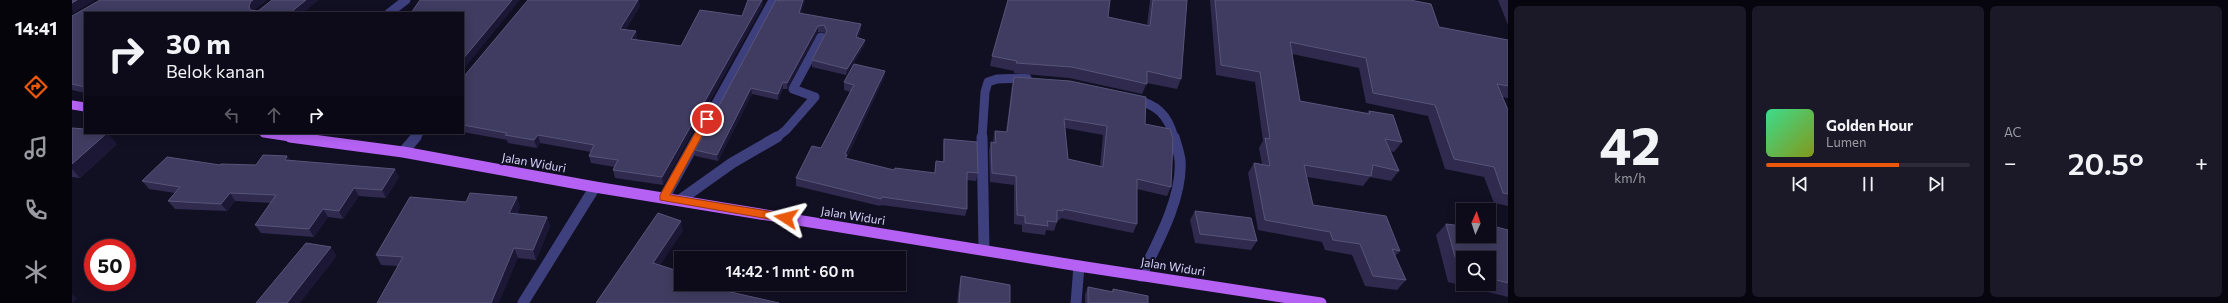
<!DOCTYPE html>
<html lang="id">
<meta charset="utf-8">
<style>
:root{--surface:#0d0b1a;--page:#1b1927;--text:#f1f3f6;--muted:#9a9ba2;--line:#2d2b39;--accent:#ea580c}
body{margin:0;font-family:Commissioner,sans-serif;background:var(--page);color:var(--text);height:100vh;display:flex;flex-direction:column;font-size:15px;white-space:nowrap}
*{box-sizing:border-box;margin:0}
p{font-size:13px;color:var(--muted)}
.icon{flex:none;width:22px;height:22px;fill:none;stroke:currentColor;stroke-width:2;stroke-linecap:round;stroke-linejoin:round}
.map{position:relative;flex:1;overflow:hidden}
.panel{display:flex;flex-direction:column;gap:6px;padding:6px;background:#07060e;width:720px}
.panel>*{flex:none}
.banner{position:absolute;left:12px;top:12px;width:380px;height:122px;border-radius:0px;box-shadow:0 2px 10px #0003,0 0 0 1px var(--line);background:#0d0b1a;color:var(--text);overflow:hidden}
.needle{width:26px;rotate:3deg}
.buttons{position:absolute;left:1384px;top:203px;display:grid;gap:8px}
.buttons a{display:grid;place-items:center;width:40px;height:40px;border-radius:0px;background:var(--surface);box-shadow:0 2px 10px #0003,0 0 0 1px var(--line);font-size:20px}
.speed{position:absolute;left:12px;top:239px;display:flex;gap:8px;font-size:20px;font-weight:700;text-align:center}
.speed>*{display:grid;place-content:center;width:52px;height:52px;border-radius:50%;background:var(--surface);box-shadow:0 2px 10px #0003,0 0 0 1px var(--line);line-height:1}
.speed .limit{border:6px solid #d22;background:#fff;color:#111}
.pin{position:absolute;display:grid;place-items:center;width:34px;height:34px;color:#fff;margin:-17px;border:2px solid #fff;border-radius:50%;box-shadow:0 1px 4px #0007}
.me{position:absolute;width:44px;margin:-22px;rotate:279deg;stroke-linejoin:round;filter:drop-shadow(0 0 3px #0008)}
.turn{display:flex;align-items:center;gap:14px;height:84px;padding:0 16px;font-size:18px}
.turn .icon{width:52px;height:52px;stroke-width:2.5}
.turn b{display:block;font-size:28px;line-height:34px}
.lanes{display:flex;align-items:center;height:38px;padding:0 16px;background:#0003;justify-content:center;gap:20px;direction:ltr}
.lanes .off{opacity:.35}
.big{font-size:30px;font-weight:600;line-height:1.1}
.panel .card{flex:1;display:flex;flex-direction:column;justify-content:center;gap:6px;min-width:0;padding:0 14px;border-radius:6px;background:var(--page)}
.panel .dial{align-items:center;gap:0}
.dial b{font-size:52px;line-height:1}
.song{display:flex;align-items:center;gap:12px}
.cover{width:48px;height:48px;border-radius:6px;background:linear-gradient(135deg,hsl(150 70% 55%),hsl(70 70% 35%))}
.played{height:4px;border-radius:2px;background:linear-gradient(90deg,var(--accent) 65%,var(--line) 65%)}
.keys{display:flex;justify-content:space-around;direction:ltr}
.heat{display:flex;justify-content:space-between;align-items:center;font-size:22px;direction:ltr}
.panel .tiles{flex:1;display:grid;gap:6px;grid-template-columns:repeat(3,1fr)}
.trip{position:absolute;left:602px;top:251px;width:232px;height:40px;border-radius:0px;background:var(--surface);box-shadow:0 2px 10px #0003,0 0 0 1px var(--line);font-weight:600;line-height:40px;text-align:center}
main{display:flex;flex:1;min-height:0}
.tab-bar{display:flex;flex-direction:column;width:72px;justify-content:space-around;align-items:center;background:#05040a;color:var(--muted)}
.tab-bar .icon{width:28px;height:28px}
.tab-bar .active{color:var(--accent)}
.tab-bar b{font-size:18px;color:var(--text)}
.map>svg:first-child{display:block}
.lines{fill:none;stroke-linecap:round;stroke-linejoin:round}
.minor-far1{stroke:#3e3f7d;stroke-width:9}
.minor{stroke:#3e3f7d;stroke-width:11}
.major-far1{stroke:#b562f4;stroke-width:9}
.major{stroke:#b562f4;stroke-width:11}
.wall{fill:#2f2a4e;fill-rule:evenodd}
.shaded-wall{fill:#1b1735}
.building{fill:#403c61;stroke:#585479;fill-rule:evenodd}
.route{fill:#ea580c;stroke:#983908}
.labels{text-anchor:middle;stroke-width:4;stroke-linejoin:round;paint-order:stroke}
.street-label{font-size:12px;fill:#d5d3fc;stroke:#110f22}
</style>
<main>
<nav class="tab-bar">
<b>14:41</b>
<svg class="icon active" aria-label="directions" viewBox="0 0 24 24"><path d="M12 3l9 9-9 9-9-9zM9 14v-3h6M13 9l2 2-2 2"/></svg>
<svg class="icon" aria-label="music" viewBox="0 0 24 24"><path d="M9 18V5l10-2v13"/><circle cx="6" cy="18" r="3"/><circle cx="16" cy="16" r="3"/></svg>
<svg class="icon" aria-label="phone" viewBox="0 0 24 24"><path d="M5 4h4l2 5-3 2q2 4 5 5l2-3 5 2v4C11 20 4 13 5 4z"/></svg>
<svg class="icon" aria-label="climate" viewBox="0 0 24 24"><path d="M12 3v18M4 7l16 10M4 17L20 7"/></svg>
</nav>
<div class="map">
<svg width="1436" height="303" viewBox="0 0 1436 303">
<rect width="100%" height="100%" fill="#110f22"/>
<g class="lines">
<!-- minor-far1 -->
<g class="minor-far1">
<path d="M317,13L334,0"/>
<path d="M1061,99C1084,104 1096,114 1102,138"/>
<path d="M343,138L347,133"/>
<path d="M625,138L700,2"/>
<path d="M704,138L714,130L743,97L721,89L749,37"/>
<path d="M910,138L913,92L916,82L925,79L955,78"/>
</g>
<!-- minor -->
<g class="minor">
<path d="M910,137L912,250"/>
<path d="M331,152L344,137"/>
<path d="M592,198L626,137"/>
<path d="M608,200L660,163L705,137"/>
<path d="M1069,276C1085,244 1111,197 1108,160C1107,152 1104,144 1102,137"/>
<path d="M451,303L523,187"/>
<path d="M1004,303L1007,266"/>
</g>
<!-- major-far1 -->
<g class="major-far1">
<path d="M0,105L13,107"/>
<path d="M192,133L225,138"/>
</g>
<!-- major -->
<path class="major" d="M218,137L331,152L523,187L1007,266L1249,303"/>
</g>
<!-- wall -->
<g class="wall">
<path d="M28,0H195L183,9L182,10L231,13H13V93L0,90V16Z"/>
<path d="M711,0H733L729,13L789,30L786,38L793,40L792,46L774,75L740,67V60L753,35L751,32H746L715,89H711L706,100L680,94L646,161L623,156V150Z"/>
<path d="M1078,0H1115L1109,79L1105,89L1075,83L1070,94L997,78L942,73V71L918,66L920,56L1036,17L1075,25Z"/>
<path d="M1138,0H1338L1367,27L1436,40V98L1430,97L1436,110V206L1422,203L1412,177L1373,169L1356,116L1294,103L1287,68L1220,54L1228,101L1295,113L1297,111L1330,142L1322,152L1318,151L1327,171L1319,181L1298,177L1291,186L1235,177L1241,205L1328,251L1323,256L1334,280L1325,290L1293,286L1280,255L1253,250L1250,242L1186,230L1176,173L1182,163L1190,164L1187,148L1191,141L1183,82L1144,75Z"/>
<path d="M1426,0H1436V25Z"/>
<path d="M691,5L591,185L543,178L541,170L543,167L519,163L517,156L519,152L468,143L465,148L436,143L435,140L391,132V75L568,6L553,30L564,31L565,38L564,40L609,46Z"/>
<path d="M813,71L812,78L774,159L822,170L862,173L864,161L871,162V146L872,139L906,173L904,181L895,180V209L893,216L809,205L808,206L724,186V178L749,148L778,92L772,90V82Z"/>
<path d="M942,77L1073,124L1099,187L1095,196L1065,189V224L1061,233L989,218L988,220H985V222L982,231L974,230L973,235L950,232V225L942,224V185L918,182L917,151L919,142L921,143V140L923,131L934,132L940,85ZM993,128L1031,135L1028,166L996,159Z"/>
<path d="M0,128L45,144L8,178L0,177Z"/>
<path d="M215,156L218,160L327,177L314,198L287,196L271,219L256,217L242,237L189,233L183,225L199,203L163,201L155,211L103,209L96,201L103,193L77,189L70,181L148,165H184Z"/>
<path d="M448,207L445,214L475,217L478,226L464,260L446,258L326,266L309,265L304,255Z"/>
<path d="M1123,211L1185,241L1179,250L1123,243L1118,220Z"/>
<path d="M1374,224L1391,236L1436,230V297L1376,282L1364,235ZM1391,258H1417V284H1391Z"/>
<path d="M889,276L938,303H885L887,285Z"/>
<path d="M1016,287L1040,292L1041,289L1076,303H1013V294Z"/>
</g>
<!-- shaded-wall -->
<g class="shaded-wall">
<path d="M5,0H23L2,13L0,10V3Z"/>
<path d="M181,0H195L183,9L181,13H180L177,6L179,1Z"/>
<path d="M234,0H247L231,13H218Z"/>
<path d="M440,0H448L391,70V59Z"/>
<path d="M566,0H567L568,6L549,36L548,29Z"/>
<path d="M690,0H691V5L591,185L590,177Z"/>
<path d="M731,0H733L727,19V13Z"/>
<path d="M789,24V30L784,44V37Z"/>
<path d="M746,26V32L715,89V83Z"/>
<path d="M564,31L565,38L560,47L559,39Z"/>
<path d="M793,40L792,46L774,75L775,69Z"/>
<path d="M813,71L812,78L774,158V162L772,166L773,154Z"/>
<path d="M711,82V89L706,100V94Z"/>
<path d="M679,88L680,94L646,161L645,155Z"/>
<path d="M35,133H36L45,144L8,178L0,169V164Z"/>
<path d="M466,135L468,143L465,148L462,140Z"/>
<path d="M215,156L220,164L213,160Z"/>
<path d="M323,169L327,177L314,198L310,190Z"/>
<path d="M282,188L287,196L271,219L267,211Z"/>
<path d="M158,193L163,201L155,211L149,204Z"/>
<path d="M445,197L448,207L441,223L437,213Z"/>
<path d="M251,209L256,217L242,237L237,229Z"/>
<path d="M475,217L478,226L464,260L461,250Z"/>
<path d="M609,221L611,231L583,273L581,263Z"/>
<path d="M259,247L265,256L228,303H215Z"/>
<path d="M442,248L446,258L427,303H419Z"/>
<path d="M0,294L5,298L1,303H0Z"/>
</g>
<!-- building -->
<g class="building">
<path d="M0,0H5L0,3Z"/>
<path d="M28,0H181L179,1L177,6L178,10L186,11L200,0H234L218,13H13V87L0,84V16Z"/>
<path d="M348,0H440L391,59V13H339Z"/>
<path d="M456,0H566L548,29L564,31L559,39L609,46L628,10L670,16L676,0H690L590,177L541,170L546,160L517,156L522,145L466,135L462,140L433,135L435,133L391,125V75H393Z"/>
<path d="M704,0L711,1V0H731L727,13L789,24L784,37L793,40L775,69L740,60L755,31L752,25L746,26L715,83L711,82L706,94L679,88L645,155L623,150Z"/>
<path d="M936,0H1038L1036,17L1078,26L1081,0H1115L1109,79L1075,71V84L1000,67L944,63L945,61L920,56Z"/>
<path d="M1143,0H1338L1359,4L1367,27L1436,40V86L1425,84L1436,110V194L1431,193L1422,167L1382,159L1363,105L1301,93L1294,58L1218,42L1228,101L1298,114L1297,111L1321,115L1330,142L1313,139L1327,171L1301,165L1299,176L1232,165L1241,205L1314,216L1328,251L1320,249L1334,280L1301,276L1288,244L1261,240L1258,232L1193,220L1182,163L1198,166L1193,138L1198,139L1188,72L1149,65Z"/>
<path d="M782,64L813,71L773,154L775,155L773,158L822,170L823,168L863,173L864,161L872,162V139L905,142L906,173L895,172V209L810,197L809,199L724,178L740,146L749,148L782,85L772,82Z"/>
<path d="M942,77L998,81L1074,97L1073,124L1098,129L1101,139L1099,187L1065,179V224L991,209V211L985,210V222L975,221L976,226L953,223V216L945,215L944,176L920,173L919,142L924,143L923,131L935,132ZM992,119L1035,126L1031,167L996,159Z"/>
<path d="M0,128L13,129V133H35L0,164Z"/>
<path d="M191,155L215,156L213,160L323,169L310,190L282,188L267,211L251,209L237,229L183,225L204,195L158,193L149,204L96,201L108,187L70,181L95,157L148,165L149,164L184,165Z"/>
<path d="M398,193L445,197L437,213L475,217L461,250L442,248L419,303H305L331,257L304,255L338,197L394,202Z"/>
<path d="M1123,211L1179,218L1185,241L1128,234Z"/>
<path d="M586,213L609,221L581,263L609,272V284H623L707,303H524Z"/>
<path d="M1374,224L1391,226V236H1417V225L1436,230V283L1417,278V258H1391V272L1387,271Z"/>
<path d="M234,243L259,247L215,303H184Z"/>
<path d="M889,276L938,285V303H887Z"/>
<path d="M1016,287L1041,292V289L1076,296V303H1016Z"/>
</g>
<!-- route -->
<path class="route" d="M635,116L639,119L598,195L714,214L719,218L717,221L714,222L588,200V195L631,119Z"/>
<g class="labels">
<!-- street labels -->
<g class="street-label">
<text transform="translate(462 163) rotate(10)" y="4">Jalan Widuri</text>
<text transform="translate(781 216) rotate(9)" y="4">Jalan Widuri</text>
<text transform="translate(1101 267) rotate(9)" y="4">Jalan Widuri</text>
</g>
</g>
</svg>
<div class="buttons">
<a><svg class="needle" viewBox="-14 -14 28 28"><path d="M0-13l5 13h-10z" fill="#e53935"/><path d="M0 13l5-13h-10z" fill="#9a9ba2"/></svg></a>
<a><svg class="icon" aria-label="search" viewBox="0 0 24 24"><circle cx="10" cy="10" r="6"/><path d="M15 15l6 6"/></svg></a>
</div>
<div class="speed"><div class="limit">50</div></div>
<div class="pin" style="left:635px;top:119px;background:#d93025"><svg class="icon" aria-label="arrive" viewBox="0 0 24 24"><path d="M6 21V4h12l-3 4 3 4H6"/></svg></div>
<svg class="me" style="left:714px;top:218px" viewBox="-20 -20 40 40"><path d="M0-17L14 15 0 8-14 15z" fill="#ea580c" stroke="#fff" stroke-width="4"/></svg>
<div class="trip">14:42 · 1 mnt · 60 m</div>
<div class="banner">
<div class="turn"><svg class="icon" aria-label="right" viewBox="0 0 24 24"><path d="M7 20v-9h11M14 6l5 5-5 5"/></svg><div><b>30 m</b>Belok kanan</div></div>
<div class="lanes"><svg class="icon off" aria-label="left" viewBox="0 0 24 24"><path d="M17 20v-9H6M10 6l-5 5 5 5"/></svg><svg class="icon off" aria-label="ahead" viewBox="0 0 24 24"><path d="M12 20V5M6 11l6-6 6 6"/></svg><svg class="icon" aria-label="right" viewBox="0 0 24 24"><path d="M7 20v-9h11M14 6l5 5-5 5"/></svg></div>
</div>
</div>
<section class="panel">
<div class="tiles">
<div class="card dial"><b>42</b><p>km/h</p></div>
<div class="card">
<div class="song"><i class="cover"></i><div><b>Golden Hour</b><p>Lumen</p></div></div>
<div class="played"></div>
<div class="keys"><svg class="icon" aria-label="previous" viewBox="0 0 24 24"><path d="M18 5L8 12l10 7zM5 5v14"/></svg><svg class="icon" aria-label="pause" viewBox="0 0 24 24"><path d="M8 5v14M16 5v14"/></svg><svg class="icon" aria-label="next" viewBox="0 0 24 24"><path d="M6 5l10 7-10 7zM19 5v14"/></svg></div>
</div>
<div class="card"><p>AC</p>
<div class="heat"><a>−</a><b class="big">20.5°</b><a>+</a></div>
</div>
</div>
</section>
</main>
